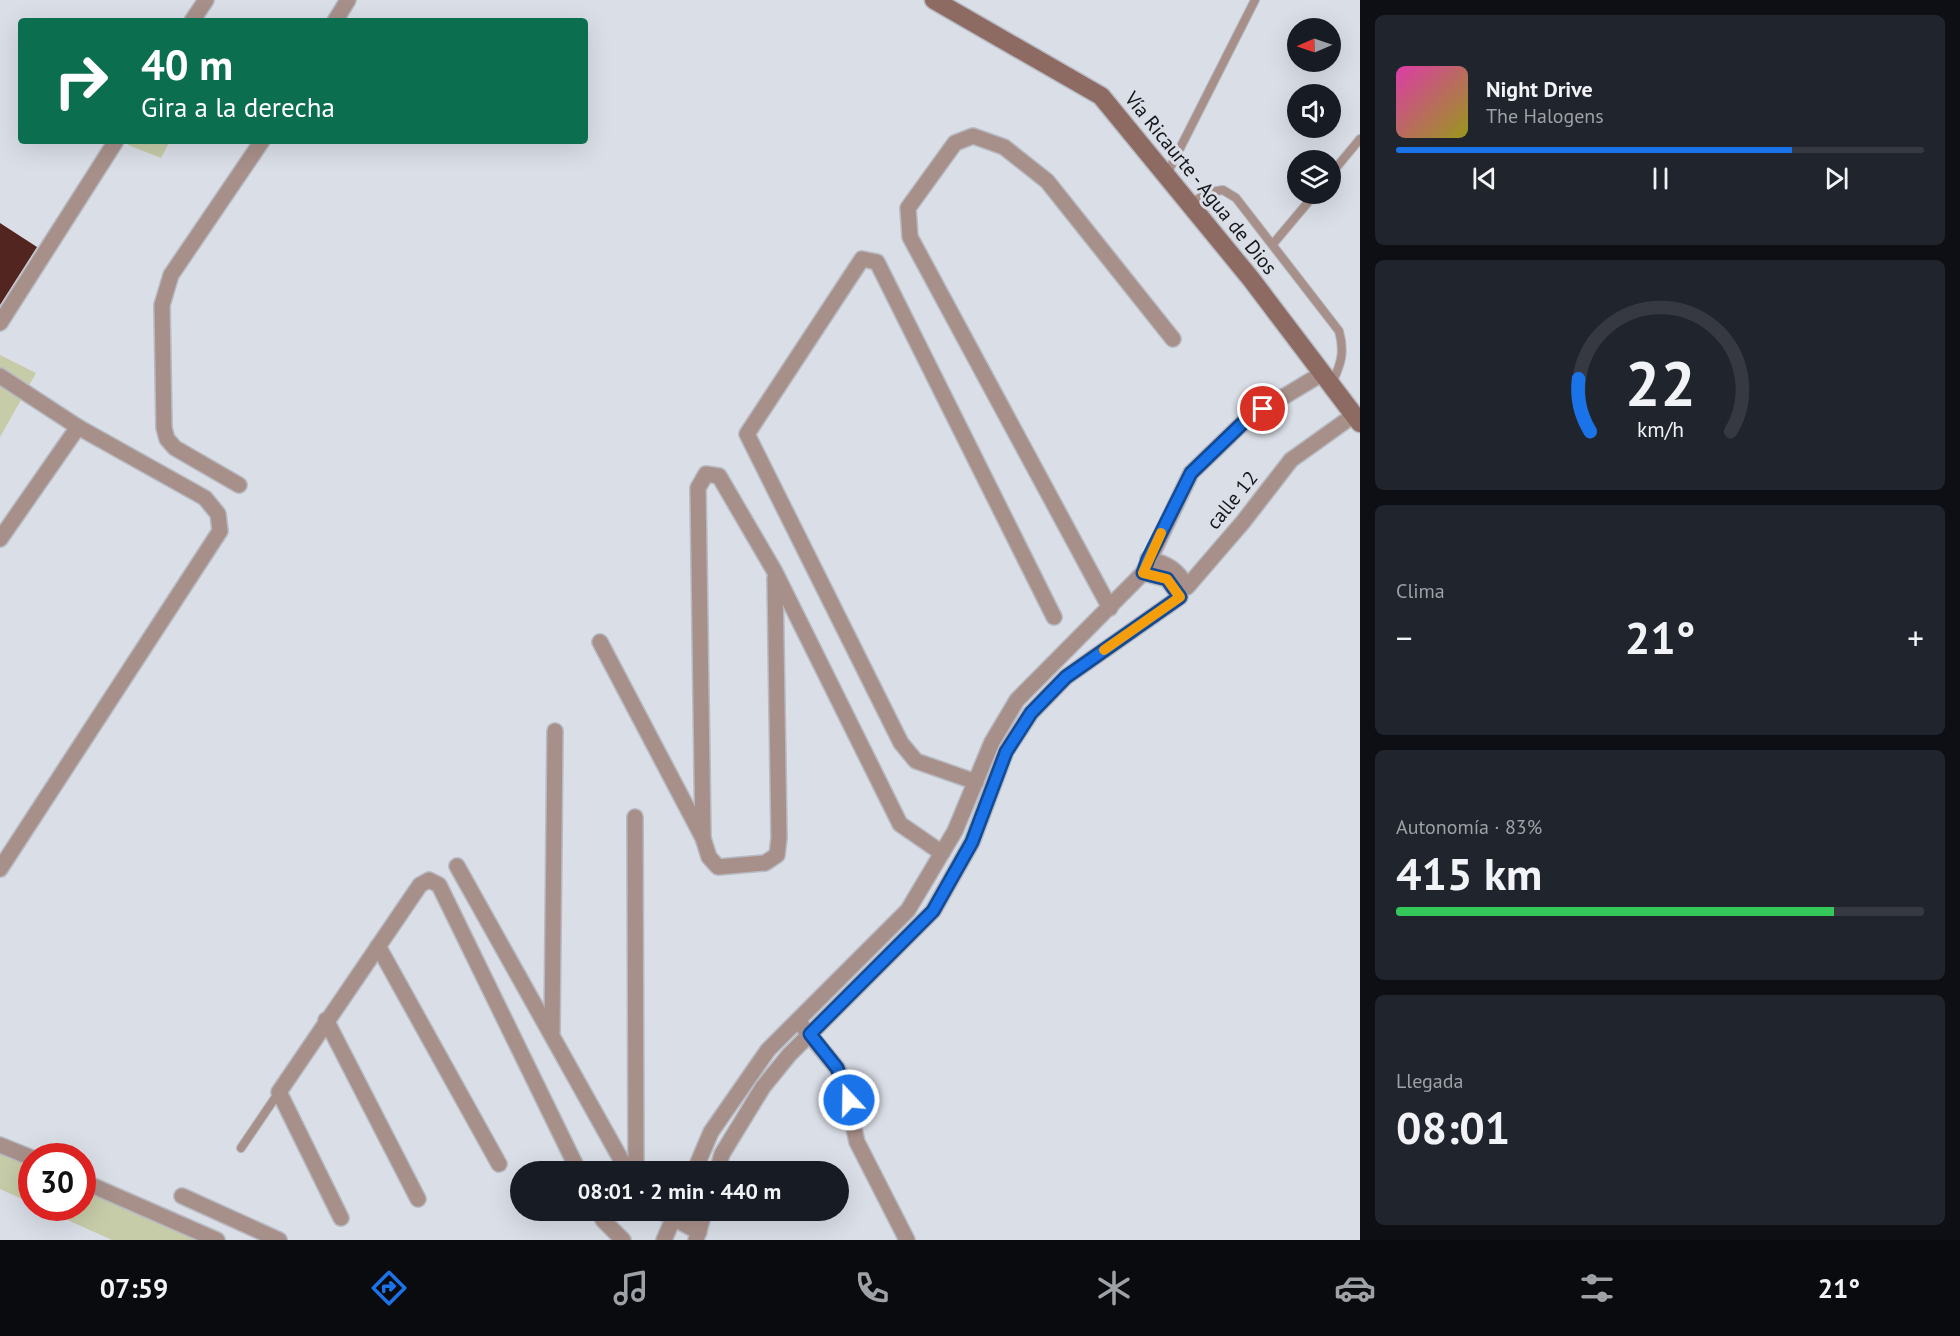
<!DOCTYPE html>
<html lang="es">
<head>
<meta charset="utf-8">
<style>
  :root { --surface:#171b24; --page:#20242c; --text:#f1f3f6; --muted:#9ea1a6; --line:#363941; --accent:#1a73e8 }
  body { margin:0; font-family:"PT Sans",sans-serif; background:var(--page); color:var(--text); height:100vh; display:flex; flex-direction:column; font-size:22px; white-space:nowrap }
  * { box-sizing:border-box; margin:0 }
  p { font-size:20px; color:var(--muted) }
  .icon { flex:none; width:33px; height:33px; fill:none; stroke:currentColor; stroke-width:2; stroke-linecap:round; stroke-linejoin:round }
  .map { position:relative; flex:1; overflow:hidden }
  .panel { display:flex; flex-direction:column; gap:15px; padding:15px; background:#0d0f14; width:600px }
  .panel>* { flex:none }
  .guide { position:absolute; left:18px; top:18px; width:570px; height:126px; border-radius:6px; box-shadow:0 6px 24px #0002; background:#0b6e4f; color:#fff; overflow:hidden }
  .needle { width:39px; rotate:268deg }
  .controls { position:absolute; left:1287px; top:18px; display:grid; gap:12px }
  .controls a { display:grid; place-items:center; width:54px; height:54px; border-radius:50%; background:var(--surface); box-shadow:0 6px 24px #0002; font-size:30px }
  .speed { position:absolute; left:18px; top:1143px; display:flex; gap:12px; font-size:30px; font-weight:700; text-align:center }
  .speed>* { display:grid; place-content:center; width:78px; height:78px; border-radius:50%; background:var(--surface); box-shadow:0 6px 24px #0002; line-height:1 }
  .speed .limit { border:9px solid #d22; background:#fff; color:#111 }
  .pin { position:absolute; display:grid; place-items:center; width:51px; height:51px; color:#fff; margin:-26px; border:3px solid #fff; border-radius:50%; box-shadow:0 2px 6px #0007 }
  .me { position:absolute; width:66px; margin:-33px; rotate:339deg; stroke-linejoin:round; filter:drop-shadow(0 0 4px #0008) }
  .turn { display:flex; align-items:center; gap:21px; height:126px; padding:0 24px; font-size:27px }
  .turn .icon { width:78px; height:78px; stroke-width:2.5 }
  .turn b { display:block; font-size:42px; line-height:51px }
  .big { font-size:45px; font-weight:700; line-height:1.1 }
  .panel .card { flex:1; display:flex; flex-direction:column; justify-content:center; gap:9px; min-width:0; padding:0 21px; border-radius:9px; background:var(--page) }
  .panel .dial { align-items:center; gap:0 }
  .dial svg { height:156px; overflow:visible; fill:none; stroke:var(--line); stroke-width:7; stroke-linecap:round; text-anchor:middle }
  .dial text { fill:var(--text); stroke:none }
  .song { display:flex; align-items:center; gap:18px }
  .cover { width:72px; height:72px; border-radius:9px; background:linear-gradient(135deg,hsl(320 70% 55%),hsl(60 70% 35%)) }
  .played { height:6px; border-radius:3px; background:linear-gradient(90deg,var(--accent) 75%,var(--line) 75%) }
  .keys { display:flex; justify-content:space-around; direction:ltr }
  .heat { display:flex; justify-content:space-between; align-items:center; font-size:33px; direction:ltr }
  .charge { height:9px; border-radius:4px; background:linear-gradient(90deg,#34c759 83%,var(--line) 0) }
  .trip { position:absolute; left:510px; top:1161px; width:339px; height:60px; border-radius:30px; background:var(--surface); box-shadow:0 6px 24px #0002; font-weight:700; line-height:60px; text-align:center }
  .dock { display:flex; height:96px; justify-content:space-around; align-items:center; background:#090b0e; color:var(--muted) }
  .dock .icon { width:42px; height:42px }
  .dock .active { color:var(--accent) }
  .dock b { font-size:27px; color:var(--text) }
  main { display:flex; flex:1; min-height:0 }
  .map>svg:first-child { display:block }
  .green { fill:#c6cba8 }
  .building { fill:#522521 }
  .lines { fill:none; stroke-linecap:round; stroke-linejoin:round }
  .lane-casing { stroke:#b7bac2; stroke-width:10 }
  .street-casing { stroke:#b7bac2; stroke-width:18 }
  .secondary-casing { stroke:#b7bac2; stroke-width:21 }
  .lane { stroke:#a8908a; stroke-width:8 }
  .street { stroke:#a8908a; stroke-width:15 }
  .secondary { stroke:#8d6a62; stroke-width:18 }
  .route-casing { stroke:#114b97; stroke-width:15 }
  .route { stroke:#1a73e8; stroke-width:10 }
  .slow { stroke:#f59e0b; stroke-width:10 }
  .labels { text-anchor:middle; stroke-width:6; stroke-linejoin:round; paint-order:stroke }
  .street-label { font-size:20px; fill:#151619; stroke:#dadee7 }
</style>
</head>
<body>
<main>
<div class="map">
<svg width="1360" height="1240" viewBox="0 0 1360 1240">
  <rect width="100%" height="100%" fill="#dadee7"/>
  <g class="green">
    <path d="M130 141H170L161 158 128 145Z"/>
    <path d="M0 355 36 373 0 437Z"/>
    <path d="M0 1146 31 1161V1203L0 1189Z"/>
    <path d="M83 1185 202 1240H112L41 1208H82Z"/>
  </g>
  <path class="building" d="M0 223 37 247 0 305Z"/>
  <g class="lines">
    <g class="lane-casing">
      <g id="lane">
        <path d="M1167 174 1255 0"/>
        <path d="M1330 175 1360 139"/>
        <path d="M1189 204 1210 192 1223 190 1236 198 1339 331C1345 352 1341 364 1332 383"/>
        <path d="M1273 244 1315 194"/>
        <path d="M241 1148 279 1092"/>
      </g>
    </g>
    <g class="street-casing">
      <g id="street">
        <path d="M192 21 206 0"/>
        <path d="M335 21 348 0"/>
        <path d="M0 323 116 141"/>
        <path d="M0 376 78 427 205 498 218 514 220 531 0 869"/>
        <path d="M239 485 175 448 167 439 164 428 162 305 171 275 262 141"/>
        <path d="M0 539 78 427"/>
        <path d="M1148 559C1167 563 1178 570 1187 587L1243 522 1291 460 1354 415"/>
        <path d="M1110 608 910 237 908 208 955 143 973 136 1004 147 1047 181 1173 339"/>
        <path d="M600 642 703 838 709 857 718 867 765 863 777 855 779 838 775 578"/>
        <path d="M976 782 916 761 901 743 747 434 862 259 877 262 1054 617"/>
        <path d="M635 817 636 1172"/>
        <path d="M703 838 698 488 706 474 719 476 775 572 900 824 942 853"/>
        <path d="M457 866 628 1172"/>
        <path d="M378 946 499 1164"/>
        <path d="M326 1020 418 1199"/>
        <path d="M804 1028 837 1068 843 1080 857 1142 907 1240"/>
        <path d="M552 1032 555 731"/>
        <path d="M0 1145 32 1158"/>
        <path d="M694 1172 711 1132 768 1050 908 910 955 831 992 742 1017 700 1143 573 1191 473 1247 419 1323 373"/>
        <path d="M717 1172 722 1154 763 1087 789 1055 933 911 972 842 1006 751 1031 713 1066 677 1180 597 1167 579 1143 573"/>
        <path d="M82 1181 217 1240"/>
        <path d="M182 1196 279 1240"/>
        <path d="M599 1210 603 1220 623 1240"/>
        <path d="M658 1210 699 1232"/>
        <path d="M341 1218 279 1092 420 885 429 880 439 885 579 1172"/>
        <path d="M664 1240 677 1210"/>
        <path d="M696 1240 705 1210"/>
      </g>
    </g>
    <g class="secondary-casing">
      <path id="secondary" d="M934 0 1101 96 1251 279 1360 423"/>
    </g>
    <use href="#lane" class="lane"/>
    <use href="#street" class="street"/>
    <use href="#secondary" class="secondary"/>
  </g>
  <g class="lines">
    <g class="route-casing">
      <path id="route" d="M849 1100 837 1068 810 1034 933 911 972 842 1006 752 1031 713 1066 677 1180 597 1167 579 1143 573 1148 559 1191 473 1247 419 1263 409"/>
    </g>
    <use href="#route" class="route"/>
    <path class="slow" d="M1104 650 1180 597 1167 579 1143 573 1161 533"/>
  </g>
  <g class="labels">
    <g class="street-label">
      <text transform="translate(1201 183) rotate(51)" y="7">Vía Ricaurte - Agua de Dios</text>
      <text transform="translate(1232 500) rotate(-51)" y="7">calle 12</text>
    </g>
  </g>
</svg>
<div class="controls">
<a><svg class="needle" viewBox="-14 -14 28 28"><path d="M0-13l5 13h-10z" fill="#e53935"/><path d="M0 13l5-13h-10z" fill="#9ea1a6"/></svg></a>
<a><svg class="icon" aria-label="sound" viewBox="0 0 24 24"><path d="M4 9h4l5-4v14l-5-4H4zM17 9q2 3 0 6"/></svg></a>
<a><svg class="icon" aria-label="layers" viewBox="0 0 24 24"><path d="M12 4l9 5-9 5-9-5zM3 14l9 5 9-5"/></svg></a>
</div>
<div class="speed"><div class="limit">30</div></div>
<div class="pin" style="left:1263px;top:409px;background:#d93025"><svg class="icon" aria-label="arrive" viewBox="0 0 24 24"><path d="M6 21V4h12l-3 4 3 4H6"/></svg></div>
<svg class="me" style="left:849px;top:1100px" viewBox="-20 -20 40 40"><circle r="17" fill="#1a73e8" stroke="#fff" stroke-width="3"/><path d="M0-11L8 9 0 5-8 9z" fill="#fff"/></svg>
<div class="trip">08:01 · 2 min · 440 m</div>
<div class="guide">
<div class="turn"><svg class="icon" aria-label="right" viewBox="0 0 24 24"><path d="M7 20v-9h11M14 6l5 5-5 5"/></svg><div><b>40 m</b>Gira a la derecha</div></div>
</div>
</div>
<section class="panel">
<div class="card">
<div class="song"><i class="cover"></i><div><b>Night Drive</b><p>The Halogens</p></div></div>
<div class="played"></div>
<div class="keys"><svg class="icon" aria-label="previous" viewBox="0 0 24 24"><path d="M18 5L8 12l10 7zM5 5v14"/></svg><svg class="icon" aria-label="pause" viewBox="0 0 24 24"><path d="M8 5v14M16 5v14"/></svg><svg class="icon" aria-label="next" viewBox="0 0 24 24"><path d="M6 5l10 7-10 7zM19 5v14"/></svg></div>
</div>
<div class="card dial"><svg viewBox="0 0 100 80">
<path d="M14 69A42 42 0 1 1 86 69"/>
<path d="M14 69A42 42 0 0 1 8 42" stroke="#1a73e8"/>
<text x="50" y="56" font-size="32" font-weight="700">22</text>
<text x="50" y="72" font-size="11">km/h</text>
</svg></div>
<div class="card"><p>Clima</p>
<div class="heat"><a>−</a><b class="big">21°</b><a>+</a></div>
</div>
<div class="card"><p>Autonomía · 83%</p><b class="big">415 km</b><div class="charge"></div></div>
<div class="card"><p>Llegada</p><b class="big">08:01</b></div>
</section>
</main>
<nav class="dock">
<b>07:59</b>
<svg class="icon active" aria-label="directions" viewBox="0 0 24 24"><path d="M12 3l9 9-9 9-9-9zM9 14v-3h6M13 9l2 2-2 2"/></svg>
<svg class="icon" aria-label="music" viewBox="0 0 24 24"><path d="M9 18V5l10-2v13"/><circle cx="6" cy="18" r="3"/><circle cx="16" cy="16" r="3"/></svg>
<svg class="icon" aria-label="phone" viewBox="0 0 24 24"><path d="M5 4h4l2 5-3 2q2 4 5 5l2-3 5 2v4C11 20 4 13 5 4z"/></svg>
<svg class="icon" aria-label="climate" viewBox="0 0 24 24"><path d="M12 3v18M4 7l16 10M4 17L20 7"/></svg>
<svg class="icon" aria-label="car" viewBox="0 0 24 24"><path d="M5 17H2v-5l4-1 3-4h7l3 4 3 1v5h-3M9 17h6M6 11h13"/><circle cx="7" cy="17" r="2"/><circle cx="17" cy="17" r="2"/></svg>
<svg class="icon" aria-label="filters" viewBox="0 0 24 24"><path d="M4 7h16M4 17h16"/><circle cx="9" cy="7" r="2"/><circle cx="15" cy="17" r="2"/></svg>
<b>21°</b>
</nav>
</body>
</html>
